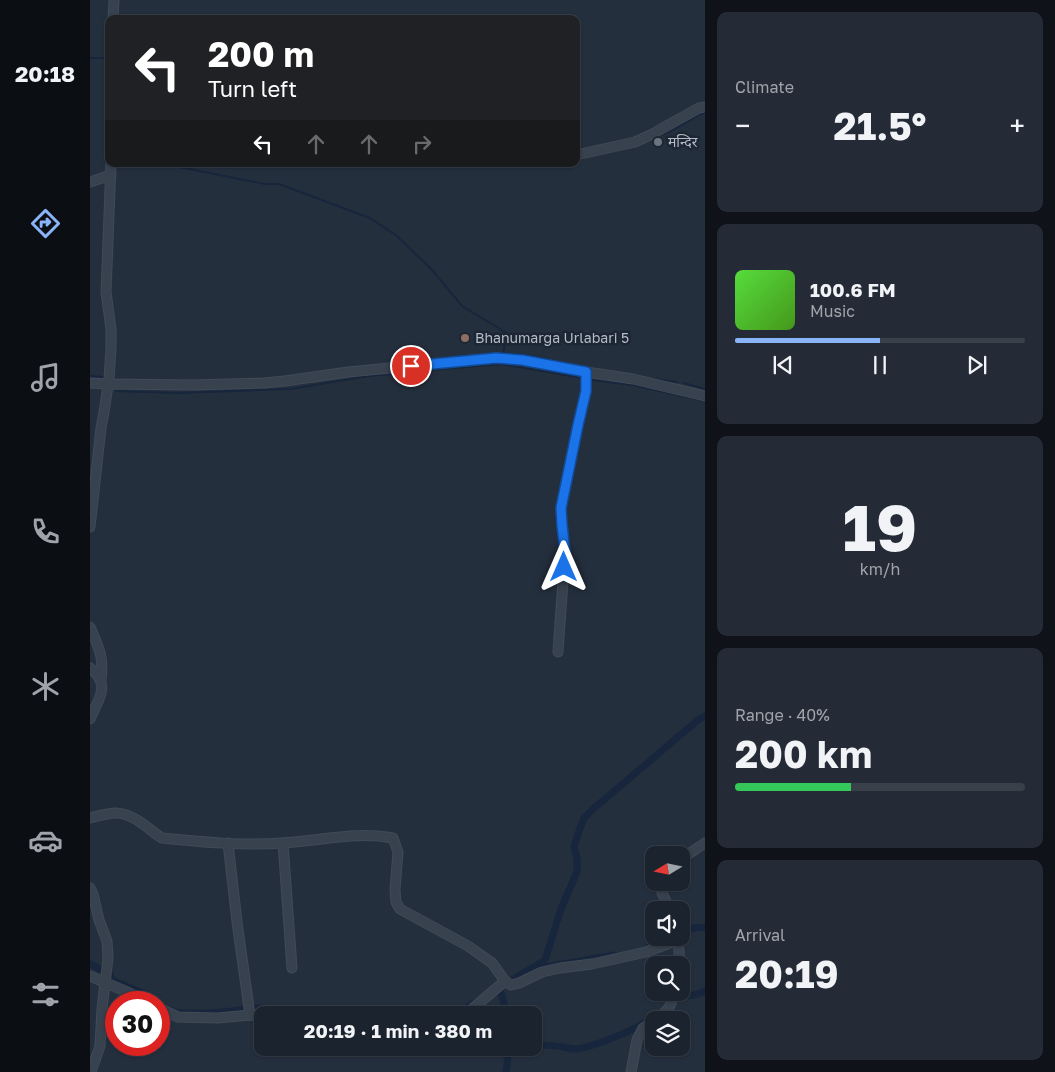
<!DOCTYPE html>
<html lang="en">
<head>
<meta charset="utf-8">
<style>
  :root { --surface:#1b232e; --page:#242b36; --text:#f1f3f6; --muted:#a0a4aa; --line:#39404a; --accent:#8ab4f8 }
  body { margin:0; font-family:"Golos Text","Noto Sans Devanagari",sans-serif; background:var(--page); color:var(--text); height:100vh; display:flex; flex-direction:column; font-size:19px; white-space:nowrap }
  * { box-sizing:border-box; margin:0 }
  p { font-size:16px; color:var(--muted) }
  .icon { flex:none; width:28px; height:28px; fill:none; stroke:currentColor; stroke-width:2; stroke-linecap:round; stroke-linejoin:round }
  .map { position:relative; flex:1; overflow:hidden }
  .sheet { display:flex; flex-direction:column; gap:12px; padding:12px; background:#0f1319; width:350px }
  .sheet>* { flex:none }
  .top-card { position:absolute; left:15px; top:15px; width:475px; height:152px; border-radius:10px; box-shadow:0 1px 4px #0004,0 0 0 1px var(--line); background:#202124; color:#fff; overflow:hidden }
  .needle { width:32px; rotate:260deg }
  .buttons { position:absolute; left:555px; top:846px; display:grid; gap:10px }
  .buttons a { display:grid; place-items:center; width:45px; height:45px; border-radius:10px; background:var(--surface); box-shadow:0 1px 4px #0004,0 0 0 1px var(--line); font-size:25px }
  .speed { position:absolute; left:15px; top:991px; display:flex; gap:10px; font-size:25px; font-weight:700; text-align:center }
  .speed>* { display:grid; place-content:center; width:65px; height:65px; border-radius:50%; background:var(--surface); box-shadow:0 1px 4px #0004,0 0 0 1px var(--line); line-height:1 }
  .speed .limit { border:8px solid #d22; background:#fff; color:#111 }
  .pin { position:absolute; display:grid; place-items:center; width:42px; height:42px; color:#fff; margin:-21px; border:2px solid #fff; border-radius:50%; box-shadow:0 1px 5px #0007 }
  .me { position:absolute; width:55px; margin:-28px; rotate:0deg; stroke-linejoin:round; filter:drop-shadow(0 0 4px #0008) }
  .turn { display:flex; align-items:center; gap:18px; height:105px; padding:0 20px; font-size:22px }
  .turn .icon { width:65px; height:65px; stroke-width:2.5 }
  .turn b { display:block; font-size:35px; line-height:42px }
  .lanes { display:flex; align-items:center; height:48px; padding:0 20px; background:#0003; justify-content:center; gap:25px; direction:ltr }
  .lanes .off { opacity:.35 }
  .big { font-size:38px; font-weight:700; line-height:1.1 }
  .sheet .widget { flex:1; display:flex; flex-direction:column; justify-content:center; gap:8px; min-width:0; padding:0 18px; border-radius:10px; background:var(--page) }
  .sheet .dial { align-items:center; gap:0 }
  .dial b { font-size:65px; line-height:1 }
  .song { display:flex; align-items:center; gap:15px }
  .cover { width:60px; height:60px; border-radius:8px; background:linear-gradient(135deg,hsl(110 70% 55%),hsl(100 70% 35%)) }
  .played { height:5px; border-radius:2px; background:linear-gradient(90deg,var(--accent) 50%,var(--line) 50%) }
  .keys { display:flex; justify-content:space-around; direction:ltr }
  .heat { display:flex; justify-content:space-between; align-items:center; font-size:28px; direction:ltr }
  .charge { height:8px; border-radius:4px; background:linear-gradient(90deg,#34c759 40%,var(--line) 0) }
  .trip { position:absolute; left:164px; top:1006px; width:288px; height:50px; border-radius:10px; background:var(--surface); box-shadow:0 1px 4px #0004,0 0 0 1px var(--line); font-weight:700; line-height:50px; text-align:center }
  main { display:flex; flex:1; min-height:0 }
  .dock { display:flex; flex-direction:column; width:90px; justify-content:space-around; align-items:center; background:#0b0e12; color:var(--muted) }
  .dock .icon { width:35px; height:35px }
  .dock .current { color:var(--accent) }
  .dock b { font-size:22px; color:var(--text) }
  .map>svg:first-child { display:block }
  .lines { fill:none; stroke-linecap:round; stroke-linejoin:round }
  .stream { stroke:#17263c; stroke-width:2 }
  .canal { stroke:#17263c; stroke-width:7 }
  .minor-casing { stroke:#414a57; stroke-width:11 }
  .minor { stroke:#38414e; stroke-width:9 }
  .route-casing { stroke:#114b97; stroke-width:12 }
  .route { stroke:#1a73e8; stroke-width:9 }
  .worship-dot { fill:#6b7280; stroke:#1d2633; stroke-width:2 }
  .education-dot { fill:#8d6e63; stroke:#1d2633; stroke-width:2 }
  .labels { text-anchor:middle; stroke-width:5; stroke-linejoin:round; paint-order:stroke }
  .poi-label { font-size:14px; fill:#b4bcc9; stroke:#1d2633; text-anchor:start }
</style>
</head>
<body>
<main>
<nav class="dock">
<b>20:18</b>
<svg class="icon current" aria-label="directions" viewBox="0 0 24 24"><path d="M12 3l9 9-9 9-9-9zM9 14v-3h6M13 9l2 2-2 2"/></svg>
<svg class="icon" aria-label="music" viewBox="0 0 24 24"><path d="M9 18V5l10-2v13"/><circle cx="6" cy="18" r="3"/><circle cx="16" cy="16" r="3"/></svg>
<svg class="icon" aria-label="phone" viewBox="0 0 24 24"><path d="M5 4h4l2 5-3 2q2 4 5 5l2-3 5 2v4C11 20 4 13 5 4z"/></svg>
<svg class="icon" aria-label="climate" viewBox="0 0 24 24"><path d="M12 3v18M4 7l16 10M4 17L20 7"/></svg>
<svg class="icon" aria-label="car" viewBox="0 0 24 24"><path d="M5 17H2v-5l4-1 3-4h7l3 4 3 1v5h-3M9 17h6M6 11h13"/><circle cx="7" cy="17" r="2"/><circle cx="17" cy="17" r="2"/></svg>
<svg class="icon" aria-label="filters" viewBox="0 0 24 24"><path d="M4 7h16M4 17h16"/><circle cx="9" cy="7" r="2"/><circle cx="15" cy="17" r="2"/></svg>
</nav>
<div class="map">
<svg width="615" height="1072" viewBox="0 0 615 1072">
  <rect width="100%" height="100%" fill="#242f3e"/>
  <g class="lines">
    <g class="stream">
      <path d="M0 58H19"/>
      <path d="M547 136 571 124"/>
      <path d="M563 138 581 131 611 114 615 113"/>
      <path d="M74 164 175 184H189L280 218 307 236 342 270 372 306 415 332 417 333 413 353"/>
      <path d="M405 354C433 351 469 362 497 368"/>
      <path d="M0 376 15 377"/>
      <path d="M556 378 587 382"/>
      <path d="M503 380 542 385 615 401"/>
      <path d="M594 383 615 389"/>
      <path d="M26 391 87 393 201 389 279 376 364 368 411 364 493 378"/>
    </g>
    <g class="canal">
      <path d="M591 933 604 928 615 927"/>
      <path d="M559 947 579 938"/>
      <path d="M0 964 10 969"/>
      <path d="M446 969C472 963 498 960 524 955"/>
      <path d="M19 972 22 980 52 993 65 1002"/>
      <path d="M422 980 455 960 471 909 487 872V858L484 847 488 834 494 818 504 808 515 799 608 720 615 716"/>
      <path d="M410 990 416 1010V1015"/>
      <path d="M581 996V994C594 997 603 997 615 991"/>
      <path d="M164 1008 191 1009 206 1015"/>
      <path d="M80 1010 83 1012C107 1015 130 1013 155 1009"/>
      <path d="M365 1015 384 1003"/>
      <path d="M442 1045C450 1045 458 1045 466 1046 472 1046 479 1049 485 1049 501 1048 545 1030 557 1021"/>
      <path d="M416 1072 417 1065 418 1048"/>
    </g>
    <g class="minor-casing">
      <g id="minor">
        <path d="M23 19 24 0"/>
        <path d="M486 155 545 142 562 134 609 108 615 107"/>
        <path d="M0 182 21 175"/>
        <path d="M0 383 18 384 104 385 174 383 195 381 258 372 406 358 432 360 496 372 543 379 615 396"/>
        <path d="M0 527 11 428 14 412 19 379 21 348V329L16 292 21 164"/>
        <path d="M0 627C9 648 14 657 11 680"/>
        <path d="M468 652 475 552 472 525 471 508 488 425 496 391V372"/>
        <path d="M0 668C22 685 8 700 0 719"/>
        <path d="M0 818C22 812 33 809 53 824 60 829 65 834 72 838 112 842 152 846 192 843 229 841 266 831 303 838L308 852 305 890 306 902 310 909 378 946 402 963 415 981 421 985 429 983 452 972 470 968 502 964 556 952 582 942 587 938"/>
        <path d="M138 843 147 922 160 1015"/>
        <path d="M193 843 202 968"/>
        <path d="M591 859 615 843"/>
        <path d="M572 882V893L580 910"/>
        <path d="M0 888 3 894 9 920 17 941 18 958 12 1009 10 1046 1 1072"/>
        <path d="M588 938 590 965"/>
        <path d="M0 976 35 991 58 1002"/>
        <path d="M69 1008 88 1017 128 1018 160 1015 172 1016"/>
        <path d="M375 1015 415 981"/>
        <path d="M541 1072 547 1040 553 1028 570 1017 579 1008 585 992"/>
      </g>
    </g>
    <use href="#minor" class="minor"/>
  </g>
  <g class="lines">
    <g class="route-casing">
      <path id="route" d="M321 366 406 358 432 360 496 372V391L488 425 471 508 472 525 475 552 474 567"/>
    </g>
    <use href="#route" class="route"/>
  </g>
  <circle class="worship-dot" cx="568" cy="142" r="5"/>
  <circle class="education-dot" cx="375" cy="338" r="5"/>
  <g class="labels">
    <g class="poi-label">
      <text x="578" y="147">मन्दिर</text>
      <text x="385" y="343">Bhanumarga Urlabari 5</text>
    </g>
  </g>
</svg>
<div class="buttons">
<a><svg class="needle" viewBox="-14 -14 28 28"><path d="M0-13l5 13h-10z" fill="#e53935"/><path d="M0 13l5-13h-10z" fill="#a0a4aa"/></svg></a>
<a><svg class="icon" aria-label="sound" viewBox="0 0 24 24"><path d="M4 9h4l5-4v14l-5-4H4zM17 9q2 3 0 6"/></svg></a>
<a><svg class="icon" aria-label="search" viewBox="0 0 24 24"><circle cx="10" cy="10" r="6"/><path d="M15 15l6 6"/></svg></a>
<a><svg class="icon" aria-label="layers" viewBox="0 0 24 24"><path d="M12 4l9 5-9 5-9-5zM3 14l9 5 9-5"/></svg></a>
</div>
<div class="speed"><div class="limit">30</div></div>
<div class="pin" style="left:321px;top:366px;background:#d93025"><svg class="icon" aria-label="arrive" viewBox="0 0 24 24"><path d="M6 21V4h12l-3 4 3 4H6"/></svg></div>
<svg class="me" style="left:474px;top:567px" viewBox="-20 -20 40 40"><path d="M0-17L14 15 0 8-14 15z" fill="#1a73e8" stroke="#fff" stroke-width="4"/></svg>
<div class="trip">20:19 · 1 min · 380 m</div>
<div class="top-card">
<div class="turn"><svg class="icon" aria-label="left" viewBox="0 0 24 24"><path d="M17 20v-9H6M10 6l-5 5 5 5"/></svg><div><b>200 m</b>Turn left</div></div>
<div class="lanes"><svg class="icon" aria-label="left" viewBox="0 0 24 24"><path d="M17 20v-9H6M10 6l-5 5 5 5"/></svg><svg class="icon off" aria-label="ahead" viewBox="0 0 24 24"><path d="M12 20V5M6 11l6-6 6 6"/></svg><svg class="icon off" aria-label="ahead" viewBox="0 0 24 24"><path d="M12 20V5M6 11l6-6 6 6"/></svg><svg class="icon off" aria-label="right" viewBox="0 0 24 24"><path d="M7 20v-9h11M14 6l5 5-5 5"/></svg></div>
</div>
</div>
<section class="sheet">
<div class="widget"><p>Climate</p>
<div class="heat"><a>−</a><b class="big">21.5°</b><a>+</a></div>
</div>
<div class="widget">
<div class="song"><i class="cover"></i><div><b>100.6 FM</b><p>Music</p></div></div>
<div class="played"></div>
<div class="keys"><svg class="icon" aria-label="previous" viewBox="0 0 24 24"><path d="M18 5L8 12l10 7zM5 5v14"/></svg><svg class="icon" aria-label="pause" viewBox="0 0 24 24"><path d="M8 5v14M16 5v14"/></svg><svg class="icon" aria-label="next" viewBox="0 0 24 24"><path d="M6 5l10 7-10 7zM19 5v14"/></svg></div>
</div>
<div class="widget dial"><b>19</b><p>km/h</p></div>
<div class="widget"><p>Range · 40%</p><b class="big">200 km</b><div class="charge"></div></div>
<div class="widget"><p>Arrival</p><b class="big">20:19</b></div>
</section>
</main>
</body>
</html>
